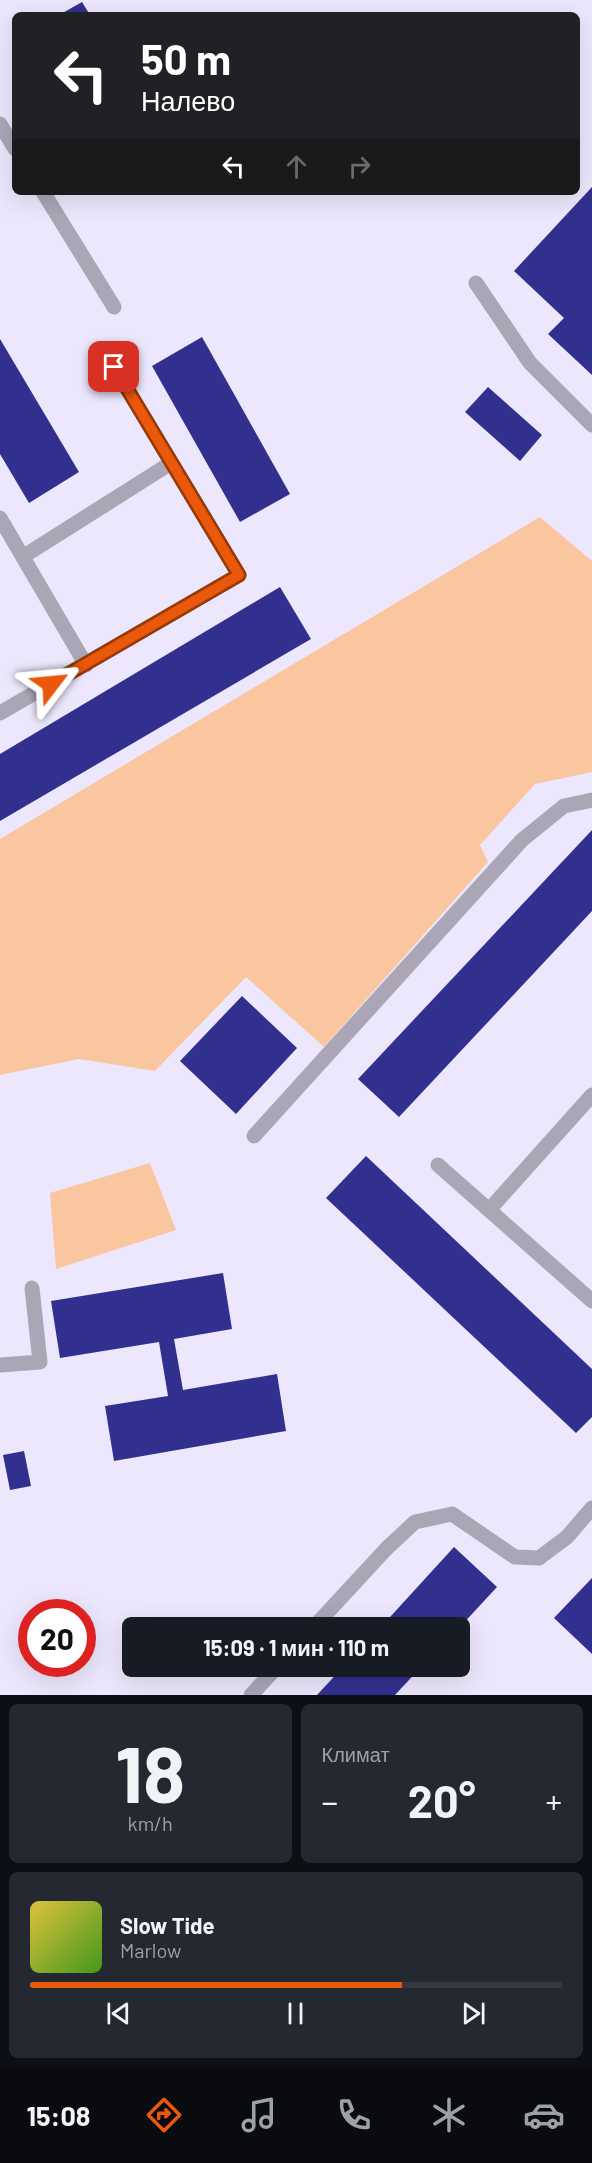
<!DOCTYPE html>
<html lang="ru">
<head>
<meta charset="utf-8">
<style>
  :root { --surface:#171b24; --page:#242831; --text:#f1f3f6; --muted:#9ea1a6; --line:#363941; --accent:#ea580c }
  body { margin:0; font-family:Barlow,sans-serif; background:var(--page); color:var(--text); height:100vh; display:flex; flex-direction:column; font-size:22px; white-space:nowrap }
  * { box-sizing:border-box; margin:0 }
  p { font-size:20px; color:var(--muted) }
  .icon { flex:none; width:33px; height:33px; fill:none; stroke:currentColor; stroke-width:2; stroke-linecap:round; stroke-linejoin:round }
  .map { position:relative; height:1695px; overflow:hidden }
  .drawer { display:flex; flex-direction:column; gap:9px; padding:9px; background:#0d0f14; flex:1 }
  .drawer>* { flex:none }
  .top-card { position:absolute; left:12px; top:12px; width:568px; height:183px; border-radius:9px; box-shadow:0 6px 24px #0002; background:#202124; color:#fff; overflow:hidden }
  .speed { position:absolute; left:18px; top:1599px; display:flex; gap:12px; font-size:30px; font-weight:700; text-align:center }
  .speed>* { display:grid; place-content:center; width:78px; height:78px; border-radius:50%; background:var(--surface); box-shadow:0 6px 24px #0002; line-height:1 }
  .speed .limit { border:9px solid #d22; background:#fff; color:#111 }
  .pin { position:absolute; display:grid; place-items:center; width:51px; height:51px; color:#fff; margin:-26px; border-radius:12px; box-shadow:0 3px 9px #0006 }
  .me { position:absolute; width:66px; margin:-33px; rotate:61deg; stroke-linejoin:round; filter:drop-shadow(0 0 4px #0008) }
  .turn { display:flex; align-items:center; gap:21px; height:126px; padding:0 30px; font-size:27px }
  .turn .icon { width:78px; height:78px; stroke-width:2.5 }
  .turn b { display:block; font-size:42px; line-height:51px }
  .lanes { display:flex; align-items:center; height:57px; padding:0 30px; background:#0003; justify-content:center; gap:30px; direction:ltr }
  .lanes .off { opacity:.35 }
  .big { font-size:45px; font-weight:700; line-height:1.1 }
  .drawer .card { flex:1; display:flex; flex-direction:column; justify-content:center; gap:9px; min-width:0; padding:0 21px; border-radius:9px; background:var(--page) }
  .drawer .dial { align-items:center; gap:0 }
  .dial b { font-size:78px; line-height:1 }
  .song { display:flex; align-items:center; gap:18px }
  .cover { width:72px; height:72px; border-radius:9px; background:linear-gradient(135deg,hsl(50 70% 55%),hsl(100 70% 35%)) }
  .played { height:6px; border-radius:3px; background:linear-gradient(90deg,var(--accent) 70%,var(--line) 70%) }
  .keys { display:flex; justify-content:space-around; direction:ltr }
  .heat { display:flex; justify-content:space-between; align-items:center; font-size:33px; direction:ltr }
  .drawer .tiles { flex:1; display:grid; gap:9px; grid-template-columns:1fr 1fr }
  .card:last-child { grid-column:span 2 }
  .trip { position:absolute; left:122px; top:1617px; width:348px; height:60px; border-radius:9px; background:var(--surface); box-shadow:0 6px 24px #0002; font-weight:700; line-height:60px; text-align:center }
  .dock { display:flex; height:96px; justify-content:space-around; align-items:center; background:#090b0e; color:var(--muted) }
  .dock .icon { width:42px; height:42px }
  .dock .active { color:var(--accent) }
  .dock b { font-size:27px; color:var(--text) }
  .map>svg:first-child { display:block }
  .green { fill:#fac6a0 }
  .building { fill:#32308e }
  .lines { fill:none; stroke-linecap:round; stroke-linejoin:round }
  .service { stroke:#aaa6b6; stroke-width:15 }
  .route-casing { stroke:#983908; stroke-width:15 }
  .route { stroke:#ea580c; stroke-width:10 }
</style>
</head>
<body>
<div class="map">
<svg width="592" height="1695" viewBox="0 0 592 1695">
  <rect width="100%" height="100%" fill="#ede7fd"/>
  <g class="green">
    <path d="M540 517 592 561V772L535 784 480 845 488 862 324 1047 246 977 155 1071 79 1059 0 1075V839Z"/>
    <path d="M150 1163 176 1230 56 1269 50 1193Z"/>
  </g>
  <g class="building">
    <path d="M82 2 90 15H59Z"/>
    <path d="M592 187V375L548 334 564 318 514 271Z"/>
    <path d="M202 337 290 494 240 522 152 366Z"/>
    <path d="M0 339 79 472 29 503 0 454Z"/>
    <path d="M488 387 542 435 520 461 465 412Z"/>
    <path d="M280 587 311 639 0 821V754Z"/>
    <path d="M592 830V911L399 1117 358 1079Z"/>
    <path d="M242 996 297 1048 236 1114 180 1061Z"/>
    <path d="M366 1156 592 1369V1417L576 1433 326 1198Z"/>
    <path d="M223 1273 232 1329 174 1339 183 1390 277 1374 286 1431 114 1461 105 1406 168 1396 159 1342 60 1358 51 1301Z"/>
    <path d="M24 1451 31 1486 10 1490 3 1455Z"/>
    <path d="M454 1547 497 1587 459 1628H380Z"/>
    <path d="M592 1578V1654L554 1618Z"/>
    <path d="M344 1666H422L395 1695H317Z"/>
  </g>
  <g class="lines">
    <g class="service">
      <path d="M0 124 15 149"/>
      <path d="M43 192 114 307"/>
      <path d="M476 283 530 363 592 425"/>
      <path d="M0 518 86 665"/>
      <path d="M24 556 171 463"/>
      <path d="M0 713 239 575 114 367"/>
      <path d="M254 1136 522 840 564 806 592 800"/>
      <path d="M438 1165 592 1301"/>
      <path d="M489 1210 592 1095"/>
      <path d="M0 1365 40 1362 32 1288"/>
      <path d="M313 1628 387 1548 415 1522 452 1514 515 1557 539 1558 567 1537 592 1508"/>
      <path d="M251 1695 278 1666"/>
    </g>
  </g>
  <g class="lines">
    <g class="route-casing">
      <path id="route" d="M51 684 239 575 114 367"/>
    </g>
    <use href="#route" class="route"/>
  </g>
</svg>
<div class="speed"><div class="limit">20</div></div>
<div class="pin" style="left:114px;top:367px;background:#d93025"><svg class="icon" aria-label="arrive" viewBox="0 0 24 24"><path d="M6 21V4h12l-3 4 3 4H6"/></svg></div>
<svg class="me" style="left:51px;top:684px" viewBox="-20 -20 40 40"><path d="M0-17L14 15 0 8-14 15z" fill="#ea580c" stroke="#fff" stroke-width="4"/></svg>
<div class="trip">15:09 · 1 мин · 110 m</div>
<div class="top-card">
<div class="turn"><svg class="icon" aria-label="left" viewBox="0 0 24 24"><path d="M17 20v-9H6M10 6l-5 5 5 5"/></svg><div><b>50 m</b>Налево</div></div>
<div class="lanes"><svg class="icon" aria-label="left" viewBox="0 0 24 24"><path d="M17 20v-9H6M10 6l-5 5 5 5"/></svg><svg class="icon off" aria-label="ahead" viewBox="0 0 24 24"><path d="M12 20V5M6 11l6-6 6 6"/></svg><svg class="icon off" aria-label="right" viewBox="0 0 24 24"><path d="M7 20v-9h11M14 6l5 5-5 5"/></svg></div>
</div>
</div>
<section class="drawer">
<div class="tiles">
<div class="card dial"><b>18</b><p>km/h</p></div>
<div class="card"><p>Климат</p>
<div class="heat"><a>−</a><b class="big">20°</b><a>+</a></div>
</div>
<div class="card">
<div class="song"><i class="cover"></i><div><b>Slow Tide</b><p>Marlow</p></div></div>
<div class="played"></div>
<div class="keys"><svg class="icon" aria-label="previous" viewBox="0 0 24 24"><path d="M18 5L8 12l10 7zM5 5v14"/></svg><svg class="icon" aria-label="pause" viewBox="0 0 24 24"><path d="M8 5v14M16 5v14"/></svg><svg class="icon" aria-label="next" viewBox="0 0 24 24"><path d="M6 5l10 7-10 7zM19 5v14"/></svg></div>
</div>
</div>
</section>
<nav class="dock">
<b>15:08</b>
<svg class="icon active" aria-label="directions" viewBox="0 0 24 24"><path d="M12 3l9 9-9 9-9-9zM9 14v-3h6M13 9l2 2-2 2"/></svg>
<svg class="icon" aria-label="music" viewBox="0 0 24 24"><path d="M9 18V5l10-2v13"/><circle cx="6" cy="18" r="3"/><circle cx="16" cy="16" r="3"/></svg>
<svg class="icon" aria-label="phone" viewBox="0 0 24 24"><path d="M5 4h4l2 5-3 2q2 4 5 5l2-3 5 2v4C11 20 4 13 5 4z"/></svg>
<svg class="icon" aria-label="climate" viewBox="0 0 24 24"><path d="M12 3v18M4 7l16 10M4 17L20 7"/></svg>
<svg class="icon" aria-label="car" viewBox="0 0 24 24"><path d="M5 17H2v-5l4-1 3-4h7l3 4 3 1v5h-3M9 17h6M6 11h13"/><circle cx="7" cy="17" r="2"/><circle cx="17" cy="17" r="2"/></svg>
</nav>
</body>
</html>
